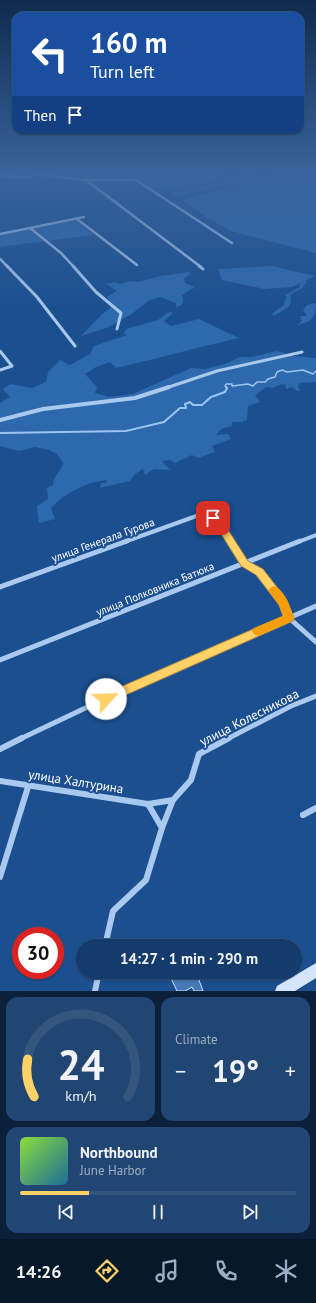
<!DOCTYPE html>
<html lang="en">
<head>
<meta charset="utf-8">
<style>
  :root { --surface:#143b6b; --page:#214673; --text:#f1f3f6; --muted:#9dadc1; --line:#33557e; --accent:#ffd166 }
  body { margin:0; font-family:"PT Sans",sans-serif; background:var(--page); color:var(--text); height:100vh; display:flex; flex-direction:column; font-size:15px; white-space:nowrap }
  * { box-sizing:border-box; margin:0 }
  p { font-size:13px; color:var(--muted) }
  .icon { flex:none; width:22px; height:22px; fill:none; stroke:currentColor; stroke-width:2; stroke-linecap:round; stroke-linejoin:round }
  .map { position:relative; height:991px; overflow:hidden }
  .drawer { display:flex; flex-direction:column; gap:6px; padding:6px; background:#0b203b; flex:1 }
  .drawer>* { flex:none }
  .guide { position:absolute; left:12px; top:12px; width:292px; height:122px; border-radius:12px; box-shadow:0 1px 3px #0004,0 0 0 1px var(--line); background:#1a4fa0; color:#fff; overflow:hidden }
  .speed { position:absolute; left:12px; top:927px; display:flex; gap:8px; font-size:20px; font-weight:700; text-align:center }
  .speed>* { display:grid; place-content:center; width:52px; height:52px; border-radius:50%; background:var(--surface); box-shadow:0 1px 3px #0004,0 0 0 1px var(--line); line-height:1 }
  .speed .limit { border:6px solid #d22; background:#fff; color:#111 }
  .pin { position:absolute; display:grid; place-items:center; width:34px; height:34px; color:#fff; margin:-17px; border-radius:8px; box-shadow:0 2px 6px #0006 }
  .me { position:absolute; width:44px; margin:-22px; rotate:65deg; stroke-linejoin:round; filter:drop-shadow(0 0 3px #0008) }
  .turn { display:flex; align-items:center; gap:14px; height:84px; padding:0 12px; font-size:18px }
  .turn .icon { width:52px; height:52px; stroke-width:2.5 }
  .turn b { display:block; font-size:28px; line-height:34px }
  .then { display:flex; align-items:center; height:38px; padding:0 12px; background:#0003; gap:8px; font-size:15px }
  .big { font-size:30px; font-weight:600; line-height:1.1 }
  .drawer .widget { flex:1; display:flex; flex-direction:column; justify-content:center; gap:6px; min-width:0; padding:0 14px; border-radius:12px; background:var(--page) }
  .drawer .dial { align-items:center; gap:0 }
  .dial svg { height:104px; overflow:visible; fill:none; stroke:var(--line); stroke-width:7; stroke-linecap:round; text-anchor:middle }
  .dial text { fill:var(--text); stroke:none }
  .song { display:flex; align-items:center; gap:12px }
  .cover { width:48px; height:48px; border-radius:6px; background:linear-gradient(135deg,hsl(90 70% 55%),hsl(200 70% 35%)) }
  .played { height:4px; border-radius:2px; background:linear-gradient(90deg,var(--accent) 25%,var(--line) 25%) }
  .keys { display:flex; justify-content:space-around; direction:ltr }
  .heat { display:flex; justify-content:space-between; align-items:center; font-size:22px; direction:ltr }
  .drawer .tiles { flex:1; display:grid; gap:6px; grid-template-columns:1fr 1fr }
  .widget:last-child { grid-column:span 2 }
  .trip { position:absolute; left:76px; top:939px; width:226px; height:40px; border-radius:20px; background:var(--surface); box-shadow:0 1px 3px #0004,0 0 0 1px var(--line); font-weight:600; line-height:40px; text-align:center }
  .tab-bar { display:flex; height:64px; justify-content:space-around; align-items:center; background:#08182b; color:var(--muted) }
  .tab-bar .icon { width:28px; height:28px }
  .tab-bar .selected { color:var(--accent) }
  .tab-bar b { font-size:18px; color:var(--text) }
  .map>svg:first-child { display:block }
  .green { fill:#2e69ad }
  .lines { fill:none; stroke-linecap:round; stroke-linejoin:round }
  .stream-far1 { stroke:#9cc4f0; stroke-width:1.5 }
  .stream { stroke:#9cc4f0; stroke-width:2 }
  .building { fill:#4478b7; stroke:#cfe3fa }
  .minor-far4 { stroke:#a9c9ee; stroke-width:2.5 }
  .minor-far3 { stroke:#a9c9ee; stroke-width:3 }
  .minor-far2 { stroke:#a9c9ee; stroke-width:4 }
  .minor-far1 { stroke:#a9c9ee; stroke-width:5 }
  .minor { stroke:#a9c9ee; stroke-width:6 }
  .secondary { fill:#d6e6fa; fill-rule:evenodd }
  .route { fill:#ffd166; stroke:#a68842 }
  .slow { fill:#f59e0b }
  .labels { text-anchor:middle; stroke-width:4; stroke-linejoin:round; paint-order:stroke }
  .street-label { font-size:11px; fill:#fff; stroke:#1b4f8f }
  .near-street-label { font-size:13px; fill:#fff; stroke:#1b4f8f }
</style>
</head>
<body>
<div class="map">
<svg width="316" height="991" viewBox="0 0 316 991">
  <rect width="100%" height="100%" fill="#1b4f8f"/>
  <g class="green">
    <path d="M183 172 126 173V178L108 179 49 176 40 173Z"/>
    <path d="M281 172H316V253L231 231 206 217 182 200Z"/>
    <path d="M185 173C200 176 218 169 232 174L207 184 173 191H166L149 186 145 179 128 180V174Z"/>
    <path d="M244 173 264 174 247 181 174 197 171 193 221 183C227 178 236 178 244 173Z"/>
    <path d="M77 220 94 235 0 247V235Z"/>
    <path d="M272 266 315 276 292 287 264 289 222 280 218 269Z"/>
    <path d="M189 272 191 273 184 279 185 283 195 287 182 295 183 299 182 305 176 307V303L160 297 148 301 133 313 109 327 81 336 101 315 113 306 107 297 117 291 106 284 115 282 120 284 130 281 138 282 161 276Z"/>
    <path d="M305 281H307L302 288 290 295 291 303 287 308 274 316 272 314 284 305 285 300 287 298 285 295 300 287V284Z"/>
    <path d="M316 303C316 318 311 322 297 325L302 321 300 316H307L303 310 307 305Z"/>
    <path d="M169 312 173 313 164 321 171 326 199 319 239 338C198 347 157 359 116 368L110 362 96 367 85 374 97 387 95 393 109 397 133 394 191 368 205 369 225 364 240 357H252L277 351 294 356 316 358V382L299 383 298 388 301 390 297 391 292 387 286 389V385L282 384 272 388 267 387 255 395 260 402 248 406 247 420 242 422H232V426L221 429 216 435 228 434 231 439 212 446 215 452 198 458 192 455 175 463 170 460 162 461 170 470 154 469 145 475 143 469 135 474 130 481 100 488 101 483H106L107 480C86 482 65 493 51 508L55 519 39 523 37 506 48 499 47 488 53 485C53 476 61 472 63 463L57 454 49 450 35 447 19 451 0 446V403L10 397 3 389 10 384 32 388 46 382 48 372 60 360 70 365 90 354 94 346 127 335 124 334 126 329 158 320Z"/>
  </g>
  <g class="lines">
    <path class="stream-far1" d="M227 388 225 386 226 384H232V386L248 384 253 386 257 382H265L268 379 275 377 277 372 282 370 287 372 303 370 313 374 316 371"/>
    <path class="stream" d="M0 433 126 431 164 422 180 408H186L185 404 190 402 193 405H202L211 397 225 392 227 388 226 387"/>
  </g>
  <path class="building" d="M168 972H196L203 991H194L192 987 185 991H177Z"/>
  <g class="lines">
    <g class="minor-far4">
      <path d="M36 174 84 180H136L232 243"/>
      <path d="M0 176 30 177 38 172"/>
      <path d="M86 180 201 267"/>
      <path d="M77 219 137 265"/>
      <path d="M30 228 61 253 74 267"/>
      <path d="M0 234 84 217"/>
      <path d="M0 259 8 267"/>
    </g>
    <g class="minor-far3">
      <path d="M7 266 37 297 75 346"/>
      <path d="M73 266 96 292 121 313 117 329"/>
      <path d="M199 266 203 269"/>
      <path d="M0 351 12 366 0 370"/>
      <path d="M166 388 217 371 302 352"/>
    </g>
    <g class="minor-far2">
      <path d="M0 420 43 409 135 398 169 387"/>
      <path d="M124 542 202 514 213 518 231 542"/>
      <path d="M298 542 316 535"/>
    </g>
    <g class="minor-far1">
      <path d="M230 541 244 563 259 572 284 603 289 618 316 642"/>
      <path d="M0 587 127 541"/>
      <path d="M0 660 300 541"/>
      <path d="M20 739 134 685 316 606"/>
      <path d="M227 739 291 706 316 696"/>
    </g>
    <g class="minor">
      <path d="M0 749 22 738"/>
      <path d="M0 781 148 804 173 800 191 780 199 754 229 738"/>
      <path d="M303 815 316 808"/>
      <path d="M162 828 173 800"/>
      <path d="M0 877 28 787"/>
      <path d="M105 946 113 911 146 880 162 828 148 804"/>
      <path d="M95 991 99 972"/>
    </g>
    <path class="secondary" d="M316 963V978L295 991H275L277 986Z"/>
  </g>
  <linearGradient id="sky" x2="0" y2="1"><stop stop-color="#0f2b4f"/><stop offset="0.55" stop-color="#39639b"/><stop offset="1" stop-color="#39639b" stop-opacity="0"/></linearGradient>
  <rect width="316" height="311" fill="url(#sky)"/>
  <path class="route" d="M213 515 216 516 225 525 248 561 263 569 287 600 294 618 293 621 110 702 106 704 102 702 100 699 102 695 283 616 279 605 256 575 241 566 218 529 208 518Z"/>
  <path class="slow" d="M274 586C285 590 290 607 294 618L293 621 262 634 258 636 254 634 252 631 254 628 283 616 279 605 268 590 270 588Z"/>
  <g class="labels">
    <g class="street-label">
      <text transform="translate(103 540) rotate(-20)" y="4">улица Генерала Гурова</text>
      <text transform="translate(155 589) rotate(-22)" y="4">улица Полковника Батюка</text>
    </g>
    <g class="near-street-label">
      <text transform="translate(249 717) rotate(-27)" y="5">улица Колесникова</text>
      <text transform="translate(76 781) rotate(9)" y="5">улица Халтурина</text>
    </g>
  </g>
</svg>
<div class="speed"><div class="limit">30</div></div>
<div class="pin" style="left:213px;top:518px;background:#d93025"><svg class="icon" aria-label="arrive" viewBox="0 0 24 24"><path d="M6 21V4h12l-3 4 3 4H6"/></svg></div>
<svg class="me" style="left:106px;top:699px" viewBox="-20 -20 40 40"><circle r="19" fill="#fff"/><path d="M0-13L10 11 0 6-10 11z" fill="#ffd166"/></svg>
<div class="trip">14:27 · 1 min · 290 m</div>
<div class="guide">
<div class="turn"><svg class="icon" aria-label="left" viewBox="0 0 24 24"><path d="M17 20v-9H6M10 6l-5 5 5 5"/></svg><div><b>160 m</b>Turn left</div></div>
<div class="then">Then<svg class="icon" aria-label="arrive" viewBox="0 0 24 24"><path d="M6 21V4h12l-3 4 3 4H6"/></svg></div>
</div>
</div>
<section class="drawer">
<div class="tiles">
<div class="widget dial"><svg viewBox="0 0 100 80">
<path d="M14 69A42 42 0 1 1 86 69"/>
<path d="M14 69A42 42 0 0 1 9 40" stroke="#ffd166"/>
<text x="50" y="56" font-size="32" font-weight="700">24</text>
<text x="50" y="72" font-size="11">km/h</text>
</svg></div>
<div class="widget"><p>Climate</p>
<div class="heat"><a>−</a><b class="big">19°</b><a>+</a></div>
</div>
<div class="widget">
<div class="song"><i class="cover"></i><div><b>Northbound</b><p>June Harbor</p></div></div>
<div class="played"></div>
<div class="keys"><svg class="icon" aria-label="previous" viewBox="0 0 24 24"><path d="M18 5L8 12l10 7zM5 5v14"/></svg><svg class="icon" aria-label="pause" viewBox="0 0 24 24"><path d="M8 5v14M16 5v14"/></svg><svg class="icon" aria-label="next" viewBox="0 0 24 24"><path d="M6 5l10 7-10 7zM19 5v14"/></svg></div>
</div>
</div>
</section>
<nav class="tab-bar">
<b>14:26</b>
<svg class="icon selected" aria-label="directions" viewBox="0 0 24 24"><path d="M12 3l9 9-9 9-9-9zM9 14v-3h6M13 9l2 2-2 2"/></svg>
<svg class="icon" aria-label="music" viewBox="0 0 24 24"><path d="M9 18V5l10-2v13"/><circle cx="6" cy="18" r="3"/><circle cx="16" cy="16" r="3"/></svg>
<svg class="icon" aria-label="phone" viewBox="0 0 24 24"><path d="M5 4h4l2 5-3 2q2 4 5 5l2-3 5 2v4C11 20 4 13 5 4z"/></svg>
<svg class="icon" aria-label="climate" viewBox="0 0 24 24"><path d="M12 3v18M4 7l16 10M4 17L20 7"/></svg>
</nav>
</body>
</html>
